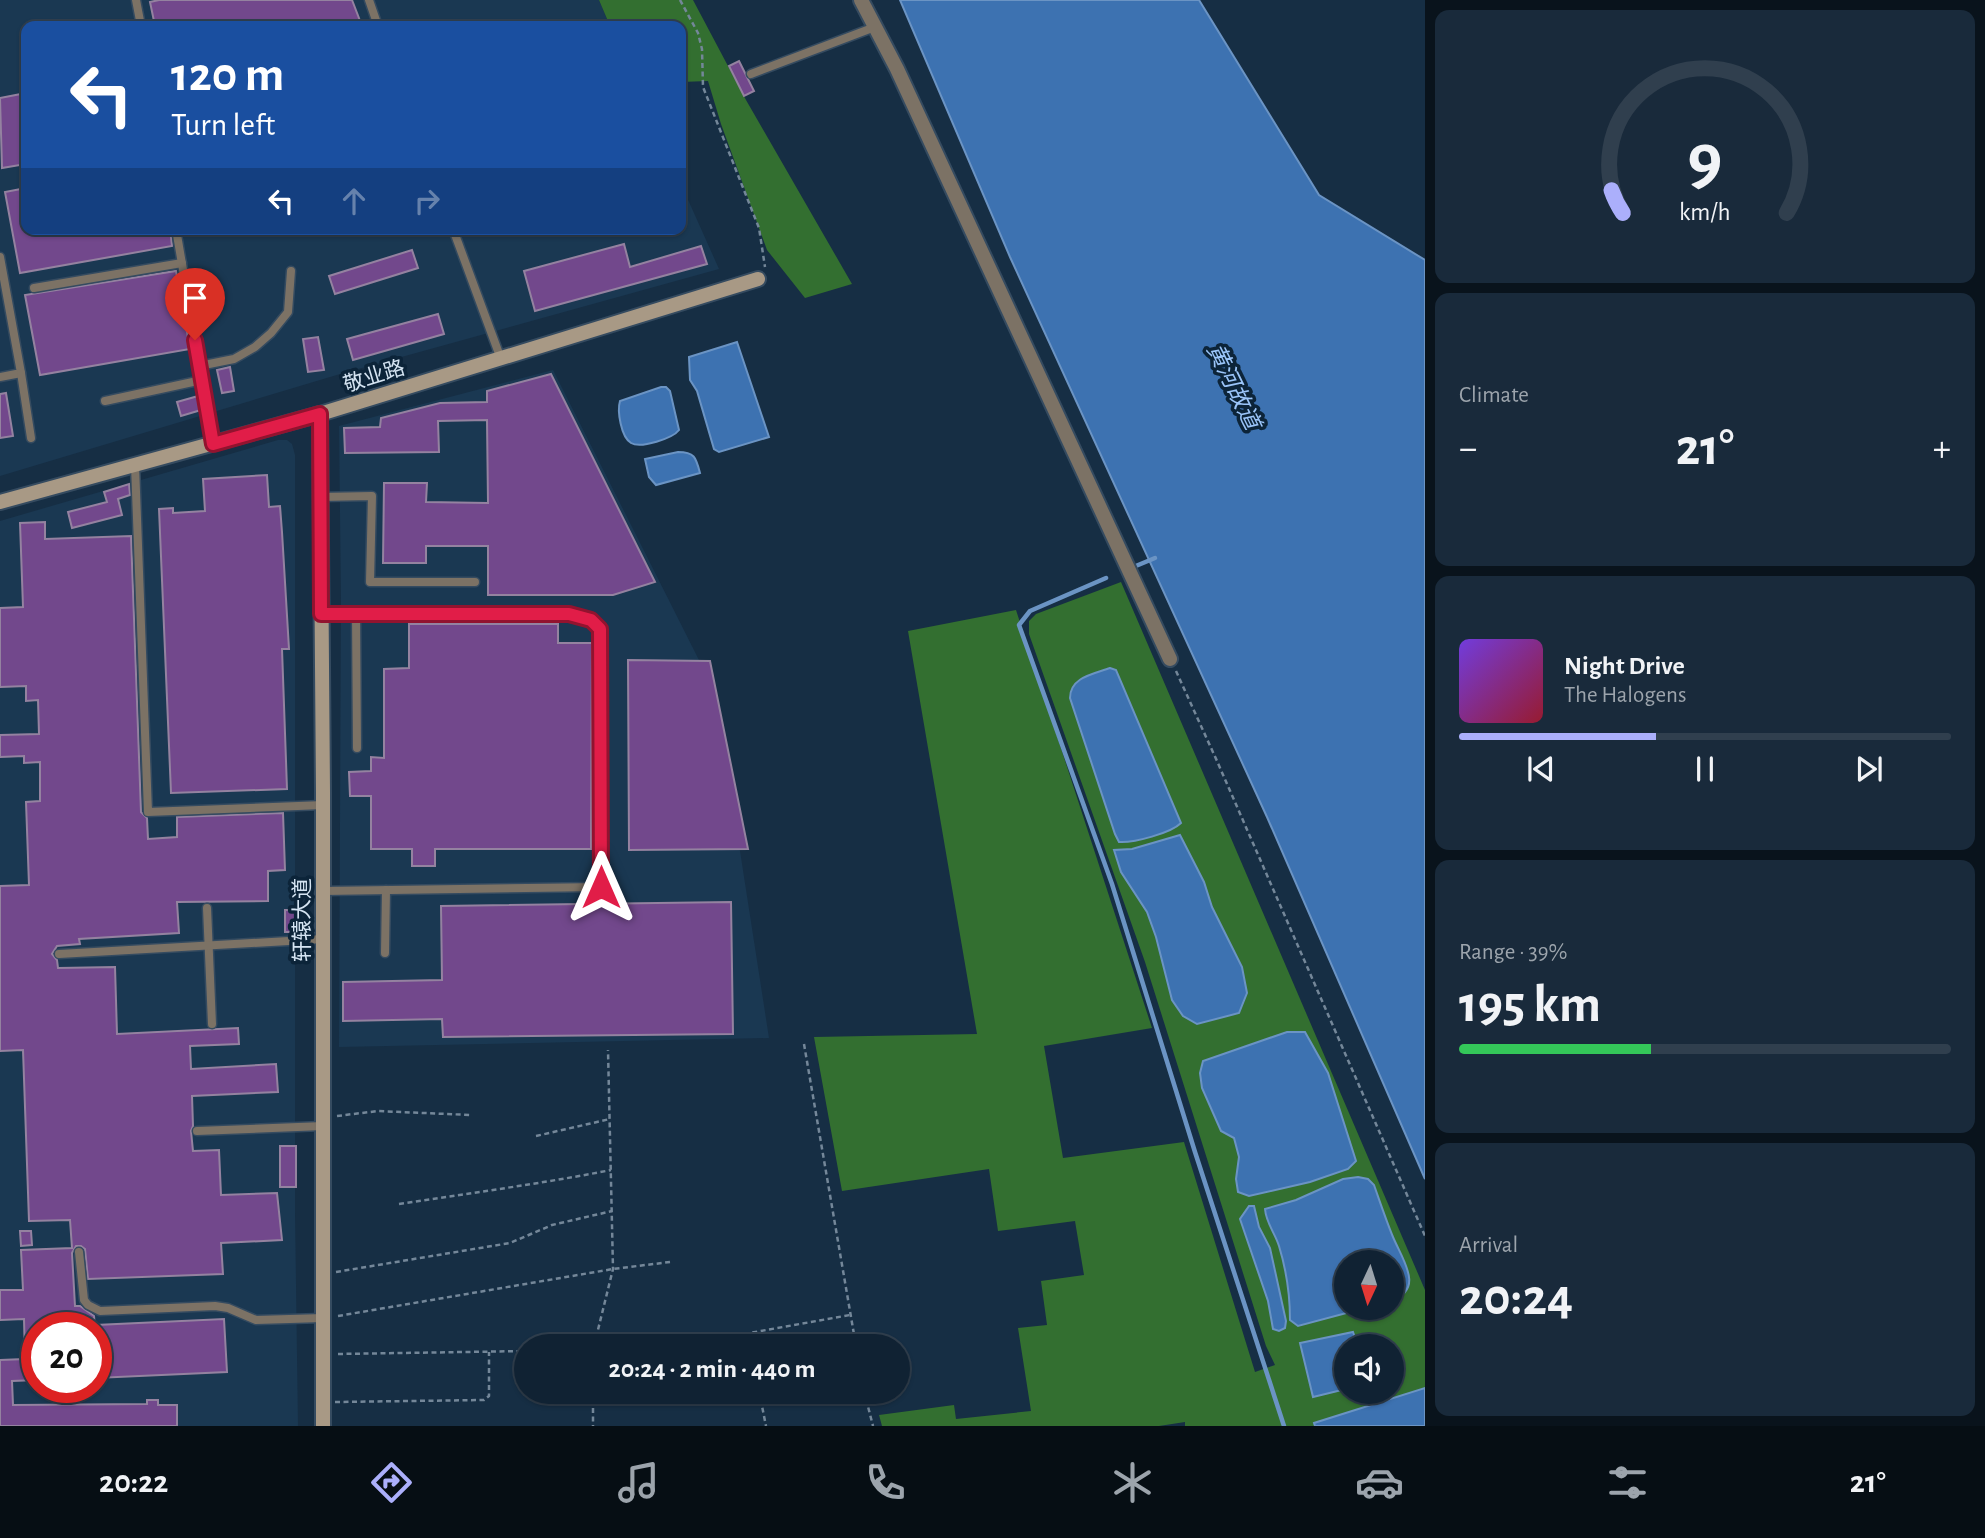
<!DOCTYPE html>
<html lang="en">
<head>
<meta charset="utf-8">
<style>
  :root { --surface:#102233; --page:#192a3b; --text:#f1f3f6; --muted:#9ca4ac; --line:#303f4e; --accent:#abaffb }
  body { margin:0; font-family:"Alegreya Sans","Noto Sans SC",sans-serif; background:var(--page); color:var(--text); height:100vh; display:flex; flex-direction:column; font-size:26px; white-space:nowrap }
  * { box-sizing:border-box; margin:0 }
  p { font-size:23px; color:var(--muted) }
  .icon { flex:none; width:38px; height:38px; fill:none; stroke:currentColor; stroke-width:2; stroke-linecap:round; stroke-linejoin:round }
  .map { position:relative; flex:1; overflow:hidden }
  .sheet { display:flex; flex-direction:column; gap:10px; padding:10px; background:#09131c; width:560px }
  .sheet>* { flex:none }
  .banner { position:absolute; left:21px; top:21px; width:665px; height:214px; border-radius:14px; box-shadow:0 2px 5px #0004,0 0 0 2px var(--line); background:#1a4fa0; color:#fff; overflow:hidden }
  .needle { width:46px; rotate:184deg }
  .fabs { position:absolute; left:1334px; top:1250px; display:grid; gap:14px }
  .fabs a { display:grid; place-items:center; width:70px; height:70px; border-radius:50%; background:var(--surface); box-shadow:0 2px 5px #0004,0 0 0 2px var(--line); font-size:35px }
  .speed { position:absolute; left:21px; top:1312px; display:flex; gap:14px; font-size:35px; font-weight:700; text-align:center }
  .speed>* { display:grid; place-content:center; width:91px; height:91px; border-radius:50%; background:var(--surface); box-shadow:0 2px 5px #0004,0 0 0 2px var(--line); line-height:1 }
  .speed .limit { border:10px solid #d22; background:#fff; color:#111 }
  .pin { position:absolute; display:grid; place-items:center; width:60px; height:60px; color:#fff; margin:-72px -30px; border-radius:50% 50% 50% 0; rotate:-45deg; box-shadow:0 0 7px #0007 }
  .pin .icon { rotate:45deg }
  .me { position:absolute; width:77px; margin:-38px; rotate:0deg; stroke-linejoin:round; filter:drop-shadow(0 0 5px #0008) }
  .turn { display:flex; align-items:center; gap:24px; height:147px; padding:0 35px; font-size:32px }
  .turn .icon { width:91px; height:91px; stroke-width:2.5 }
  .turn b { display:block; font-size:49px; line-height:60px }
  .lanes { display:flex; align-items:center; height:66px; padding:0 35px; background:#0003; justify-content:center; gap:35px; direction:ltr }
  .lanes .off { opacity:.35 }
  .big { font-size:52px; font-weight:600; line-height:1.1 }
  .sheet .tile { flex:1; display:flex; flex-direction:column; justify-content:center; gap:10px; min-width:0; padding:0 24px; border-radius:14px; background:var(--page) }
  .sheet .dial { align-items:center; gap:0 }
  .dial svg { height:182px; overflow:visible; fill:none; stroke:var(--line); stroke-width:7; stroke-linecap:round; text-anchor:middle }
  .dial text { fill:var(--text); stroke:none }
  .song { display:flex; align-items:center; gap:21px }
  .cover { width:84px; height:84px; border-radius:10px; background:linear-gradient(135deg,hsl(260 70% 55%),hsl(350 70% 35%)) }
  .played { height:7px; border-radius:4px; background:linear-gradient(90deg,var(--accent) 40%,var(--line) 40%) }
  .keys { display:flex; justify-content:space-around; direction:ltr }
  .heat { display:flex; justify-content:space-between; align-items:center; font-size:38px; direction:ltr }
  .charge { height:10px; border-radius:5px; background:linear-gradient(90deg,#34c759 39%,var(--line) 0) }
  .trip { position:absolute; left:514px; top:1334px; width:396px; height:70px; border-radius:35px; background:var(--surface); box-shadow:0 2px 5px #0004,0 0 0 2px var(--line); font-weight:600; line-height:70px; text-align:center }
  .tab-bar { display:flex; height:112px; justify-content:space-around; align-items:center; background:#060e14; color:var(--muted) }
  .tab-bar .icon { width:49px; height:49px }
  .tab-bar .selected { color:var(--accent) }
  .tab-bar b { font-size:32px; color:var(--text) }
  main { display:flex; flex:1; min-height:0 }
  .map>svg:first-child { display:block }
  .built { fill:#1a3852; fill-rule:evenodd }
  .forest { fill:#336f30; fill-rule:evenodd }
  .water { fill:#3d72b1; stroke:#6b94c4; stroke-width:2 }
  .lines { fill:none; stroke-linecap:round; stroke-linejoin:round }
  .stream { stroke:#6b94c4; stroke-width:4.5 }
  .building { fill:#72488c; stroke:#9482a0; stroke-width:2 }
  .lane-casing { stroke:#354b60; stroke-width:11 }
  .street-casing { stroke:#354b60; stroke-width:18 }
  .secondary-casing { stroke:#354b60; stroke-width:18 }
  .path { stroke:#748799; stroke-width:2.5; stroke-dasharray:5 3.5; stroke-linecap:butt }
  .lane { stroke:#7c7265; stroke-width:8 }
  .street { stroke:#7c7265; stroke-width:14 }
  .secondary { stroke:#a89985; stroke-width:14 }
  .route-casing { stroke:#92132f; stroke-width:18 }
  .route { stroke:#e11d48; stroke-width:12 }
  .labels { text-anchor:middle; stroke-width:7; stroke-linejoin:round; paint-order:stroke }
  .street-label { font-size:21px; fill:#d5e4f2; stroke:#0c2439 }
  .water-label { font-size:23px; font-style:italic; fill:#9bc5f9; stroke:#0c2439 }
</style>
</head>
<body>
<main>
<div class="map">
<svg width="1425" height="1426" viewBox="0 0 1425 1426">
  <rect width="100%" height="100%" fill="#162e44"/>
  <g class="built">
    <path d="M0 0H599L610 26H26V229H681V184L719 269 340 374 0 476Z"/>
    <path d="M553 370 706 674 740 851 769 1038 339 1047 341 599 339 426Z"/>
    <path d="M278 440H287L292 444 295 455V1213L298 1426H0V521ZM37 1328H96V1388H37Z"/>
  </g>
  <g class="forest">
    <path d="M599 0H693L746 100 852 284 805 298 767 250 721 124 708 81 681 82V26H610Z"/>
    <path d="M1121 582 1425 1290V1426H1185V1422L1159 1426H882L879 1415 954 1405 956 1419 1031 1411 1018 1328 1047 1325 1041 1281 1084 1275 1075 1221 998 1231 989 1169 842 1191 814 1037 977 1034 908 631 1016 610 1152 1028 1044 1046 1063 1158 1184 1142 1255 1372 1275 1365 1266 1346 1145 962 1029 634V621L1036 614ZM1346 1262H1391V1307H1346ZM1346 1346H1391V1391H1346Z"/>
  </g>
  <g class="water">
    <path d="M900 0H1199L1319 195 1425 260V1179L1267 817 1010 257Z"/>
    <path d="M737 342 769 437 719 452 714 449 697 391 690 380 689 357Z"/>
    <path d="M661 387H666L670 391 679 430C673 438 641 449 631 443 621 437 617 411 620 401Z"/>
    <path d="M678 452C695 452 696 458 700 473L656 485 649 477 645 459Z"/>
    <path d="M1110 668 1116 670 1181 823C1171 833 1134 843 1119 842L1115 834 1070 698C1070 677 1094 674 1110 668Z"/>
    <path d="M1180 835 1204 882 1212 907 1242 967 1247 993 1239 1013 1197 1024 1183 1016 1172 1000 1156 937 1147 912 1121 872 1114 850 1132 849Z"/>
    <path d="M1287 1032H1305L1328 1073 1356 1161 1348 1169 1310 1182 1249 1196 1238 1192 1236 1179 1239 1157 1234 1138 1221 1131 1202 1088 1200 1073 1203 1061Z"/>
    <path d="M1358 1177 1368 1179 1374 1185C1380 1202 1386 1220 1393 1237 1403 1261 1425 1289 1391 1301V1262H1346V1307H1369L1298 1326 1290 1320C1290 1296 1286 1269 1279 1246 1275 1233 1266 1223 1265 1209L1296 1200 1343 1179Z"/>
    <path d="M1249 1206H1254L1259 1227 1270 1248 1286 1321 1285 1328 1279 1331 1273 1329 1268 1301 1240 1219Z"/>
    <path d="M1353 1332 1358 1346H1346V1389L1313 1397 1300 1343Z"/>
    <path d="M1425 1388V1426H1315L1314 1423Z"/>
  </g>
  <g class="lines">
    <g class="stream">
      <path d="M1131 568 1155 558"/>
      <path d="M1106 578 1030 611 1019 625 1112 884 1195 1152 1284 1426"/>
    </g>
  </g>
  <g class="building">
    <path d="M159 0H352L362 26H223L222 23 206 26H155L150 2Z"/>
    <path d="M739 61 754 91 744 96 729 66Z"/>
    <path d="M26 93V164L2 168 0 98Z"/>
    <path d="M26 188V229H170L172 246 20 273 5 192Z"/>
    <path d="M624 244 630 267 701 246 707 264 535 311 524 271Z"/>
    <path d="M412 250 418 268 335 294 329 276Z"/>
    <path d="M176 271 190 349 40 375 25 295Z"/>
    <path d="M438 314 444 334 353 360 347 339Z"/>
    <path d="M318 337 324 370 308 372 303 339Z"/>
    <path d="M230 367 234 391 222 393 217 370Z"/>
    <path d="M551 374 655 582 613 595H488V546H426V563H383L384 483H427L426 502 488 503 487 420 438 421 439 452 345 453 344 428 380 427 381 418 440 403 487 402V391Z"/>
    <path d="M6 393 13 436 0 438V394Z"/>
    <path d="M198 396 201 410 181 416 177 402Z"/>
    <path d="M267 475 269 507 280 506 282 532 289 649H282L287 789 171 793 159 509 173 508V513L205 511 203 479Z"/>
    <path d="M129 484 130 495 118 499 122 515 72 528 68 512 107 502 104 492Z"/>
    <path d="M45 522V539L131 536 141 812 147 818 148 839 177 837V817L283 813 285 870 268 871V901L177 902 179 933 79 939 80 944 57 946 52 954 57 960 58 968 115 967 117 1034 238 1028 239 1044 190 1046 191 1069 276 1064 278 1092 192 1096 193 1126 191 1131 193 1151 219 1150 221 1195 277 1193 282 1240 221 1243 223 1274 88 1279 85 1249 81 1246H76L72 1253 75 1306H80L94 1316 95 1328H37V1380L12 1381 13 1405 147 1404V1400H158V1405H177V1426H0V1360L25 1359 24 1319 0 1320V1290H23L21 1250 72 1248 70 1220 29 1221 23 1050 0 1051V886L29 885 26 802 40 801V762L24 763V756L0 757V735L39 734 38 700 26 701V686L0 687V608L23 607 20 523Z"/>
    <path d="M409 624H558V643H592L591 849H435V866H412V849H371V796H350L349 772 371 771V757L384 758V669L409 668Z"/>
    <path d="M628 660 710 661 748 849 629 850Z"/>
    <path d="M731 902 733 1034 443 1037 442 1019 343 1021V982L442 980 441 906Z"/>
    <rect x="285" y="910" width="11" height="22"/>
    <rect x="280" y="1146" width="16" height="41"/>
    <path d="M20 1231H31L32 1245 21 1246Z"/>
    <path d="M224 1319 227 1372 96 1378V1325Z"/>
  </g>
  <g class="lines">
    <g class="lane-casing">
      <g id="lane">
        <path d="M136 0 141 26"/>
        <path d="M369 0 378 26"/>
        <path d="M751 74 875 27"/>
        <path d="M176 229 213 444"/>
        <path d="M453 229 501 359"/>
        <path d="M0 257 21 373 0 377"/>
        <path d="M34 288 182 263"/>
        <path d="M199 366 234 359 255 347 271 333 288 312 291 271"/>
        <path d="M21 373 31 438"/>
        <path d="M105 401 202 380"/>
        <path d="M135 465 148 812 323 805"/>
        <path d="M320 497 372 496 370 582H475"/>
        <path d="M321 614H569L591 620 601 630V887L323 891"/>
        <path d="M356 614 357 748"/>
        <path d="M207 908 212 1024"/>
        <path d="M385 953 386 890"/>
        <path d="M59 954 323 939"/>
        <path d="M197 1131 323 1126"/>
        <path d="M79 1252 84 1300 88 1305 100 1311 215 1306 228 1308 256 1320 323 1318"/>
      </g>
    </g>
    <g class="street-casing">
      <path id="street" d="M861 0 897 69 1170 659"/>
    </g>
    <g class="secondary-casing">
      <g id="secondary">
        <path d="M320 414 323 792V1426"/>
        <path d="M0 502 320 414 758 279"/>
      </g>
    </g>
    <g class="path">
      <path d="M680 0 698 33 702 49 703 87 759 228 765 267"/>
      <path d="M1176 671 1217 761 1425 1236"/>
      <path d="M804 1044 856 1346"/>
      <path d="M337 1116 378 1111 470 1115"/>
      <path d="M536 1136 610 1119"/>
      <path d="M399 1204C470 1193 540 1184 611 1170"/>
      <path d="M336 1272 510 1243 552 1225 612 1211"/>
      <path d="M338 1316 613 1269 670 1262"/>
      <path d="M594 1346 613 1269 608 1050"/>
      <path d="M677 1346 850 1315"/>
      <path d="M338 1354 527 1351"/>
      <path d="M593 1391V1426"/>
      <path d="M759 1391 766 1426"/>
      <path d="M864 1391 873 1426"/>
      <path d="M335 1402 484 1400 489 1396V1352"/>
    </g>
    <use href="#lane" class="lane"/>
    <use href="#street" class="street"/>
    <use href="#secondary" class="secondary"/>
  </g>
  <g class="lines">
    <g class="route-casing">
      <path id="route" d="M195 340 213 444 320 414 321 614H569L591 620 600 629 601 887"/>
    </g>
    <use href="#route" class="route"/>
  </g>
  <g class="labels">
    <g class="street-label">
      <text transform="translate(374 376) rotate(-17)" y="7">敬业路</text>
      <text transform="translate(302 920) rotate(-90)" y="7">轩辕大道</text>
    </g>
    <g class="water-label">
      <text transform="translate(1234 386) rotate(64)" y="8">黄河故道</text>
    </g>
  </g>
</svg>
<div class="fabs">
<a><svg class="needle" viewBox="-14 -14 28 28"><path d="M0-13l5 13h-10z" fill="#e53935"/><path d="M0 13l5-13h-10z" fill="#9ca4ac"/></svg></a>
<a><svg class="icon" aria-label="sound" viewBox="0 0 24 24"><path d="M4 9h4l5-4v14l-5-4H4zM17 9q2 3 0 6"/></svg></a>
</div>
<div class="speed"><div class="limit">20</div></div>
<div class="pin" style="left:195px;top:340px;background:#d93025"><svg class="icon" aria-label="arrive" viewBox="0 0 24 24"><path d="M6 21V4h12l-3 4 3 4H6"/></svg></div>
<svg class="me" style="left:601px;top:887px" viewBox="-20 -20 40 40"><path d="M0-17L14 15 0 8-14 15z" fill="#e11d48" stroke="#fff" stroke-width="4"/></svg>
<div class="trip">20:24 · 2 min · 440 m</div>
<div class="banner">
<div class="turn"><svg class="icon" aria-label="left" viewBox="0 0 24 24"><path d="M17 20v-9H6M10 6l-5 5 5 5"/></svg><div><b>120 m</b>Turn left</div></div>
<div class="lanes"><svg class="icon" aria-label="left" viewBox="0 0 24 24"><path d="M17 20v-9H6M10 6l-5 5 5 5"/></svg><svg class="icon off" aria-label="ahead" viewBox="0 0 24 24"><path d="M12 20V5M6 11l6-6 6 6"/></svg><svg class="icon off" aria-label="right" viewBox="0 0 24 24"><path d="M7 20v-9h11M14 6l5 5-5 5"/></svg></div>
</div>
</div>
<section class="sheet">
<div class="tile dial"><svg viewBox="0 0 100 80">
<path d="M14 69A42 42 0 1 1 86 69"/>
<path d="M14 69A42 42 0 0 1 9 59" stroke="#abaffb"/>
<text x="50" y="56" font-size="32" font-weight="700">9</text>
<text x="50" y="72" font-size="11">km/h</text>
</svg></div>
<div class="tile"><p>Climate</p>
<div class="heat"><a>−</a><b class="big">21°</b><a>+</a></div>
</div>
<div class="tile">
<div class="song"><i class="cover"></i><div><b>Night Drive</b><p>The Halogens</p></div></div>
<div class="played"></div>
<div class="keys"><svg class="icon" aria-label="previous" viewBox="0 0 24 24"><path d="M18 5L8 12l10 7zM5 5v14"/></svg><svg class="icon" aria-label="pause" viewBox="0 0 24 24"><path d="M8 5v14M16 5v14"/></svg><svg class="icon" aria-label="next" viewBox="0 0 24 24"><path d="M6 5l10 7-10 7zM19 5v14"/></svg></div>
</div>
<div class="tile"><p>Range · 39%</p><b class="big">195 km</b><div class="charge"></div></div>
<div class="tile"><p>Arrival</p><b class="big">20:24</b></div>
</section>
</main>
<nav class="tab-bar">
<b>20:22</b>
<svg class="icon selected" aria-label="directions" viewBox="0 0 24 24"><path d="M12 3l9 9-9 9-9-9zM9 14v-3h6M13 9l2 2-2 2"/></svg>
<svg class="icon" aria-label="music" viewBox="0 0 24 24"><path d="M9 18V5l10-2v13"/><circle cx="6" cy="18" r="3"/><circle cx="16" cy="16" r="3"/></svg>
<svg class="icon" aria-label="phone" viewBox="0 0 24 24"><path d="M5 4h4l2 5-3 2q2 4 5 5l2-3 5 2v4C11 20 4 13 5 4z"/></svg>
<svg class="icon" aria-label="climate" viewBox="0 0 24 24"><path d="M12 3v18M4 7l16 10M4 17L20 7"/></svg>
<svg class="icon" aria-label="car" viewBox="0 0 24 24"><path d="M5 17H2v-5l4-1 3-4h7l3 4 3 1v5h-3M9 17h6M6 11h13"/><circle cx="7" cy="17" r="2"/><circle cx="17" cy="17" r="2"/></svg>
<svg class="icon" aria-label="filters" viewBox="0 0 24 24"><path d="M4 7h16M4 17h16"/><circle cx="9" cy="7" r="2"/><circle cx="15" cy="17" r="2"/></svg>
<b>21°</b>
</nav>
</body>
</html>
